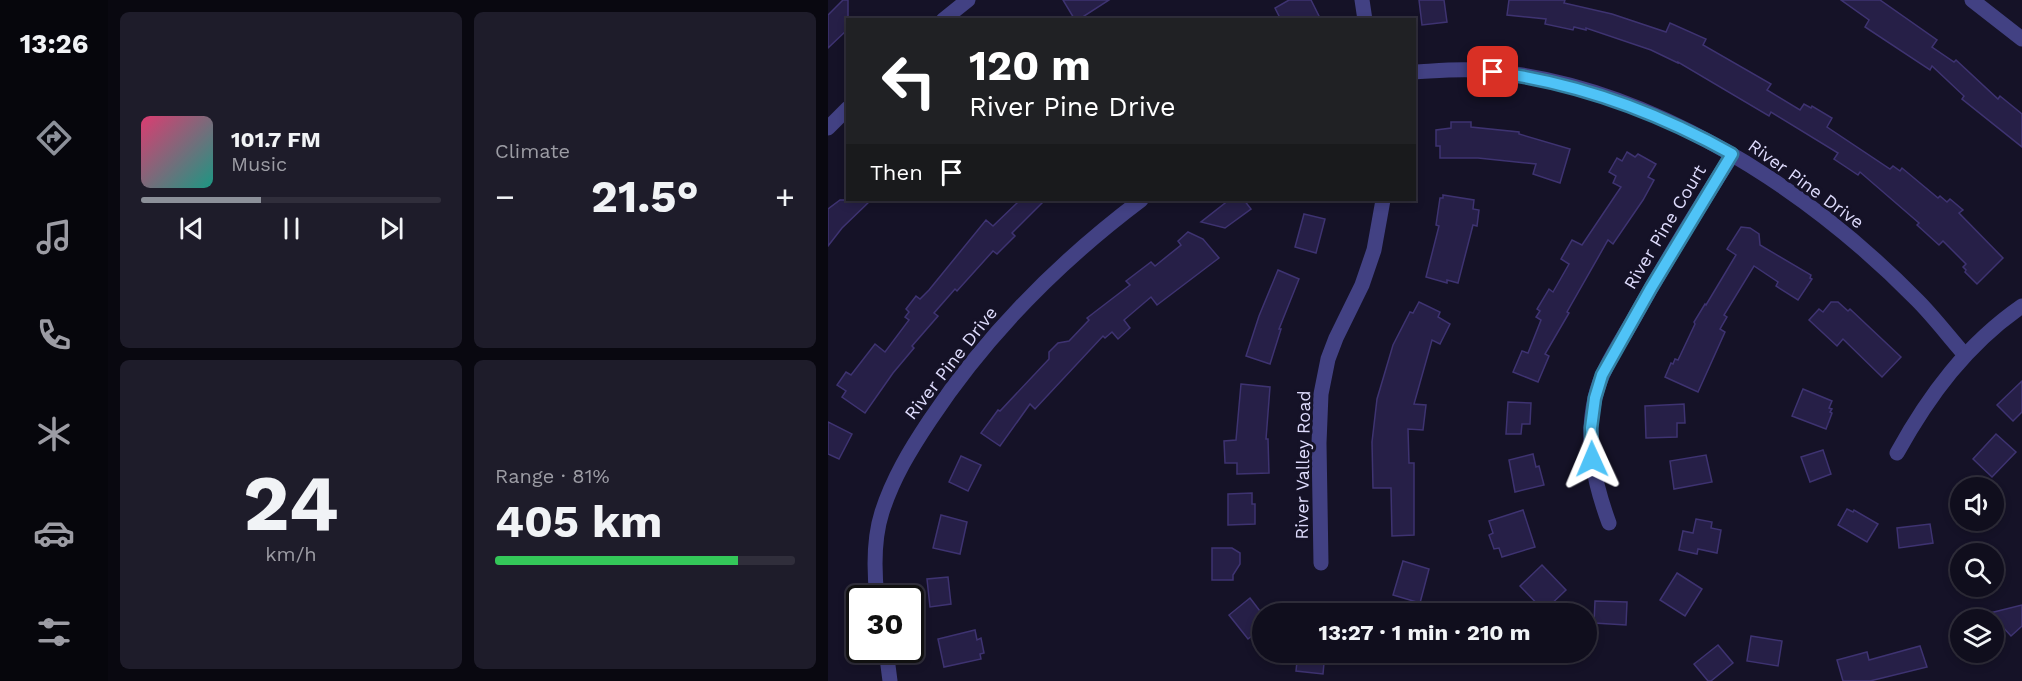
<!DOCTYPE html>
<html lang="en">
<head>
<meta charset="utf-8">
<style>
  :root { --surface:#100e1d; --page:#1e1c2a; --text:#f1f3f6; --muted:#9c9ca4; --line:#302e3b; --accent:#8c9099 }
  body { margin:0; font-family:"Work Sans",sans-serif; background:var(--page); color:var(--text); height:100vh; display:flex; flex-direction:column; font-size:22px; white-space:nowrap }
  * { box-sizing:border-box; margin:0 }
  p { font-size:20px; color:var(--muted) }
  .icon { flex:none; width:33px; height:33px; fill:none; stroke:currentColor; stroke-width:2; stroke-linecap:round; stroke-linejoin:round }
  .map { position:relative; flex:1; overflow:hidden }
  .drawer { display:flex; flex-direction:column; gap:12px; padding:12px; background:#090810; width:720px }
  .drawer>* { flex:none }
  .top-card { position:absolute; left:18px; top:18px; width:570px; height:183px; border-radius:0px; box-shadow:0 3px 9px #0003,0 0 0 2px var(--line); background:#202124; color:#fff; overflow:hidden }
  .tools { position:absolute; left:1122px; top:477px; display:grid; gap:12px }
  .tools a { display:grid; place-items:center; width:54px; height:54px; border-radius:50%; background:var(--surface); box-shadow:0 3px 9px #0003,0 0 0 2px var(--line); font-size:30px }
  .speed { position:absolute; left:18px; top:585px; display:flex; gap:12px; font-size:30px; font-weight:700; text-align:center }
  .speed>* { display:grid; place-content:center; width:78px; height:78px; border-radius:50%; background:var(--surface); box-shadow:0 3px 9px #0003,0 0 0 2px var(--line); line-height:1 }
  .speed .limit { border:3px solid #111; border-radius:9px; background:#fff; color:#111 }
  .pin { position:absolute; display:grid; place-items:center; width:51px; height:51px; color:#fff; margin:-26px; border-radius:12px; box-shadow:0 3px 9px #0006 }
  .me { position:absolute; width:66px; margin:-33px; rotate:359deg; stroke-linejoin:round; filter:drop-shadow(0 0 4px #0008) }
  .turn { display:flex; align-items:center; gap:21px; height:126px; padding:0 24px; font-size:27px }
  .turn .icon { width:78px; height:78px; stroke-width:2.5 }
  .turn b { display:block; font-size:42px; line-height:51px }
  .then { display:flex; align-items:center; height:57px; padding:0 24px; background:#0003; gap:12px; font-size:22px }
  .big { font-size:45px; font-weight:700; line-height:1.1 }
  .drawer .card { flex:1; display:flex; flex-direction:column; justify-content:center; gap:9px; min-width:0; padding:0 21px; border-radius:9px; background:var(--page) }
  .drawer .dial { align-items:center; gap:0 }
  .dial b { font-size:78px; line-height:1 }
  .song { display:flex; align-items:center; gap:18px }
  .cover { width:72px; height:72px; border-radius:9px; background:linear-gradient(135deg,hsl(340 70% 55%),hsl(170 70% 35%)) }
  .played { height:6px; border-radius:3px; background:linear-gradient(90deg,var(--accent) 40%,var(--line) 40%) }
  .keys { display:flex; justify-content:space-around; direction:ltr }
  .heat { display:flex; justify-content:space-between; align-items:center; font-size:33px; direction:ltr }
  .charge { height:9px; border-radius:4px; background:linear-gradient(90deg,#34c759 81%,var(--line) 0) }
  .drawer .tiles { flex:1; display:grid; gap:12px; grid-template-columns:repeat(2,1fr) }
  .trip { position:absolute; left:424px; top:603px; width:345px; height:60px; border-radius:30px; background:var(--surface); box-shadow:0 3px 9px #0003,0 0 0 2px var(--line); font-weight:700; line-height:60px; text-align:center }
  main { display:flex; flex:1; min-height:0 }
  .tab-bar { display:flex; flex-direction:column; width:108px; justify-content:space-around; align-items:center; background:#06060c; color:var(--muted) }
  .tab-bar .icon { width:42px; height:42px }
  .tab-bar .current { color:var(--accent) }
  .tab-bar b { font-size:27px; color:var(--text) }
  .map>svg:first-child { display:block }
  .building { fill:#261f47; stroke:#3e3371; stroke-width:1.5 }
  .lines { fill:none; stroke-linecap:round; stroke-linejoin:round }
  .minor { stroke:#424183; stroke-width:15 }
  .route-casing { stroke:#337fa1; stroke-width:15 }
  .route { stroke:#4fc3f7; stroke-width:10 }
  .labels { text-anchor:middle; stroke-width:6; stroke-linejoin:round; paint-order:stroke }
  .street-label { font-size:18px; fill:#dedbfc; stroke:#151227 }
</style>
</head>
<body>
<main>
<nav class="tab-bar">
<b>13:26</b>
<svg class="icon current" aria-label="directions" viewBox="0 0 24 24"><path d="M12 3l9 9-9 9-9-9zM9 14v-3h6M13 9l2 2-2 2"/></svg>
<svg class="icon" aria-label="music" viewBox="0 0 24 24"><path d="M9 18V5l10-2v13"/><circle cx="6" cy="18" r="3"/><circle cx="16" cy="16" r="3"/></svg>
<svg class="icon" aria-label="phone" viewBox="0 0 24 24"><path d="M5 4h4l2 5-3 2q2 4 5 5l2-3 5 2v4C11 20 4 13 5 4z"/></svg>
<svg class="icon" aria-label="climate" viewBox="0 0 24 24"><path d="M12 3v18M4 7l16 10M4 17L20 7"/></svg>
<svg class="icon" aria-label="car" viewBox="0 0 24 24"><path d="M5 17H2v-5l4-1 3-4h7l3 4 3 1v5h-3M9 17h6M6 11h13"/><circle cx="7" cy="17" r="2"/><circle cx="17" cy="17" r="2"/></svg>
<svg class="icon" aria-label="filters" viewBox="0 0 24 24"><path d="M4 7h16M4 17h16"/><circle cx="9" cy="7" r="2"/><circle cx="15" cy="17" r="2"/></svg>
</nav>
<section class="drawer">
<div class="tiles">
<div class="card">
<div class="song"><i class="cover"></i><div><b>101.7 FM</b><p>Music</p></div></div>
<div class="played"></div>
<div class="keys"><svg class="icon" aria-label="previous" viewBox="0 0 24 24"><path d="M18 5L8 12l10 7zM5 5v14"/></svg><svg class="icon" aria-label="pause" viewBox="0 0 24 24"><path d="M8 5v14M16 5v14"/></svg><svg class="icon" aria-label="next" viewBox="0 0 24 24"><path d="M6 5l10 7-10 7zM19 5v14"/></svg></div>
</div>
<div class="card"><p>Climate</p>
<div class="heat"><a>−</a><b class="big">21.5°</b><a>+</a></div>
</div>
<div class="card dial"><b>24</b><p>km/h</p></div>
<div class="card"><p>Range · 81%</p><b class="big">405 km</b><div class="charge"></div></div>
</div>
</section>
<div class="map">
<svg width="1194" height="681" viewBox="0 0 1194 681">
  <rect width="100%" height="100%" fill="#151227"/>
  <g class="building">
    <path d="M15 0H20V29L0 48V15Z"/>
    <path d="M235 0H281L250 20H247Z"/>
    <path d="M461 0H483L493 20H453L447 8Z"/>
    <path d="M591 0H616L619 22 594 25Z"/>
    <path d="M681 0H737L736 3 784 14 838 32 842 23 878 39 875 45 943 84 939 90 972 110 976 104 983 108 984 106 1004 118 999 127 1062 169 1065 166 1072 171 1074 168 1110 198 1112 196 1119 202 1122 199 1135 210 1131 213 1175 258 1149 284 1137 272 1138 270 1135 267 1138 264 1115 241 1111 245 1089 225 1091 223 1032 172 1030 175 1006 159 1010 153 943 112 941 116 850 62V63L823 50 758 28V30L746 27 745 30 717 24 718 19 679 15Z"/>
    <path d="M1013 0H1052L1109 40 1104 47 1126 62 1128 60 1170 99 1172 96 1194 114V147L1134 99 1136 96 1104 66 1102 70 1037 27 1041 20Z"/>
    <path d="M623 122H643V127L691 132V134L742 149 732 183 705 174 708 164 650 158H612V146H608V130L623 128Z"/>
    <path d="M799 152 807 157 810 154 828 164 820 177 826 180 815 200 785 244 780 240 739 312 741 313 717 354 721 356 710 382 685 372 694 351 700 353 713 320 708 317 712 311 709 309 721 289 725 292 741 264 733 259 744 240 754 245 793 187 785 183 788 176 781 172 789 158 794 161Z"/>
    <path d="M615 195 646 200 645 209 651 210 649 226 645 225 630 283 619 280V283L598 277 611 226 608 225 612 198H615Z"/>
    <path d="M12 200H43L14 228 0 246V209Z"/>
    <path d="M192 200H217L184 233 187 236 169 254 165 251 129 291 127 289 106 313 110 316 84 346 86 348 65 373 37 413 14 397 18 391 9 385 18 372 23 375 47 344 57 352 81 320 77 317 81 312 78 309 88 296 92 299 101 290 158 220 165 226Z"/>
    <path d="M401 200H416L423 209 397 228 373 222Z"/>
    <path d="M476 214 497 219 488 253 467 247Z"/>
    <path d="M913 227 922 228 931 234 932 245 983 275 982 278 984 279 970 300 948 286 950 282 926 266 896 315 899 317 892 329 897 332 870 392 837 377 843 363 845 364 847 359 850 360 867 324 866 322 877 304 878 305 908 255 899 249Z"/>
    <path d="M360 232 375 239 391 258 329 305 323 297 296 320 302 328 290 339 284 332 277 338 275 336 207 409 202 404 172 446 153 433 170 410 172 411 221 359V352L230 343 241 341 261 320 259 318 302 285 298 281 323 262 327 266 353 245 350 241Z"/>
    <path d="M450 270 471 279 451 329H453L442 364 418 356 431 316Z"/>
    <path d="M591 302 612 312 610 317 622 324 612 344 604 340 586 404 598 405 595 430 580 429 581 463H586V535L564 536 563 488H545L544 442 549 399 565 345 582 312 585 313Z"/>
    <path d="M1003 302H1010L1020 311 1022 309 1073 357 1054 377 1015 339 1009 346 981 320 991 309 995 312Z"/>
    <path d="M1194 381V412L1185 421 1169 405Z"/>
    <path d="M413 384 442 387 438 439H440L441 473 409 474V463H397L396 441 408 440Z"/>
    <path d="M975 389 1004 401 1001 408 1004 409 1002 412 1004 413 998 429 964 416Z"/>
    <path d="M680 402 703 403 702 424H694L693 434H678Z"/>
    <path d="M856 404 857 423H849V437L818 438 817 406Z"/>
    <path d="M0 422 24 434 11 459 0 454Z"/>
    <path d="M1168 434 1188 452 1164 477 1145 459Z"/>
    <path d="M995 450 1003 474 982 482 973 457Z"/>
    <path d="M705 454 708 467 711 466 716 485 687 492 681 460Z"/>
    <path d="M878 455 884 482 846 489 842 461Z"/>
    <path d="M133 456 153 465 140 491 121 482Z"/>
    <path d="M424 493V504H427V524L400 525V494Z"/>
    <path d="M1019 509 1025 512 1026 510 1050 524 1039 542 1010 525Z"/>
    <path d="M695 510 707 547 674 557 671 548 666 549 661 535 665 533 661 521Z"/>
    <path d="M113 515 139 522 132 554 105 548Z"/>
    <path d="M868 519 884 522 883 528 893 530 889 553 870 549 869 554 851 550 855 531 865 533Z"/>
    <path d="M1102 524 1105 543 1071 548 1069 528Z"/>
    <path d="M384 548H404L412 553V564L405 575V580H384Z"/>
    <path d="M575 561 601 569 592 603 565 595Z"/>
    <path d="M714 565 738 590 716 611 692 586Z"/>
    <path d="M849 573 874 589 857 616 832 600Z"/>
    <path d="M120 577 123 604 102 607 99 579Z"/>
    <path d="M422 598 435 615V627L420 639 401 615Z"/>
    <path d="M767 601 799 602 798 625 766 623Z"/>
    <path d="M1194 605V626L1183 636 1162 613Z"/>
    <path d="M147 630 149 640 153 638 156 653 152 654 153 659 116 667 110 639Z"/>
    <path d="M923 636 954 641 950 666 919 661Z"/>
    <path d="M890 645 905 663 883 681H880L866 664Z"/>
    <path d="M1092 646 1099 667 1042 681H1015L1009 660 1039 652 1041 660Z"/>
    <path d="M470 652H497L495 674 468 671Z"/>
  </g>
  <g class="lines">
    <g class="minor">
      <path d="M534 0 537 20"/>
      <path d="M1144 0 1194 39"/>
      <path d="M115 20 140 0"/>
      <path d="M586 72C606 71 626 69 646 70 811 78 976 185 1089 300 1106 317 1121 337 1137 355"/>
      <path d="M0 128 20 108"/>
      <path d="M1069 453C1101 395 1139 344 1194 306"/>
      <path d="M781 523C766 482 757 442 767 398 773 370 791 345 805 320 836 264 870 209 904 155"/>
      <path d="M493 563 491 443 493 394 500 359 508 338 534 285 546 250 555 200"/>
      <path d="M49 598C46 570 45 540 54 512 65 478 82 450 102 420 159 334 232 261 313 200"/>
      <path d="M58 650 62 681"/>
    </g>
  </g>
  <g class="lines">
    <g class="route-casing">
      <path id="route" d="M665 72C751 83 829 112 904 154L823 288 774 375 767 398 763 428 764 459"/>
    </g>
    <use href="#route" class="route"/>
  </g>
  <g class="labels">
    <g class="street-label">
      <text transform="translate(978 184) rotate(36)" y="6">River Pine Drive</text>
      <text transform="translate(837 227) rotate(-59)" y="6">River Pine Court</text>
      <text transform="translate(123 363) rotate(-52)" y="6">River Pine Drive</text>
      <text transform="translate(475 465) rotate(-89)" y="6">River Valley Road</text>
    </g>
  </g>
</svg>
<div class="tools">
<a><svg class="icon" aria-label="sound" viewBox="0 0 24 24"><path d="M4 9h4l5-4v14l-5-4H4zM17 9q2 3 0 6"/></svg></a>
<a><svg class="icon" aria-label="search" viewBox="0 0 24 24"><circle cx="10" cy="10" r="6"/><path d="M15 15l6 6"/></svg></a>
<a><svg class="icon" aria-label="layers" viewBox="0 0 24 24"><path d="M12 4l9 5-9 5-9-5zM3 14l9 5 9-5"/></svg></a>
</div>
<div class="speed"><div class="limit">30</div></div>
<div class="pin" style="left:665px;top:72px;background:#d93025"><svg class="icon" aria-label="arrive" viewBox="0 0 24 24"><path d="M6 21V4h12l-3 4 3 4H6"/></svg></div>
<svg class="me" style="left:764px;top:459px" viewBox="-20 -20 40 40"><path d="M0-17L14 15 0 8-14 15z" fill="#4fc3f7" stroke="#fff" stroke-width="4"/></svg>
<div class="trip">13:27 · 1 min · 210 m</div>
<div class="top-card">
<div class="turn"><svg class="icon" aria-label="left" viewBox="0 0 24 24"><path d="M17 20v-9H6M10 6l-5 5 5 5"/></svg><div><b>120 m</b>River Pine Drive</div></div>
<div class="then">Then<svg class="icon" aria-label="arrive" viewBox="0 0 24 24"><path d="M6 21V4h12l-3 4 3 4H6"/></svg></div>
</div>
</div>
</main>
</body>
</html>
